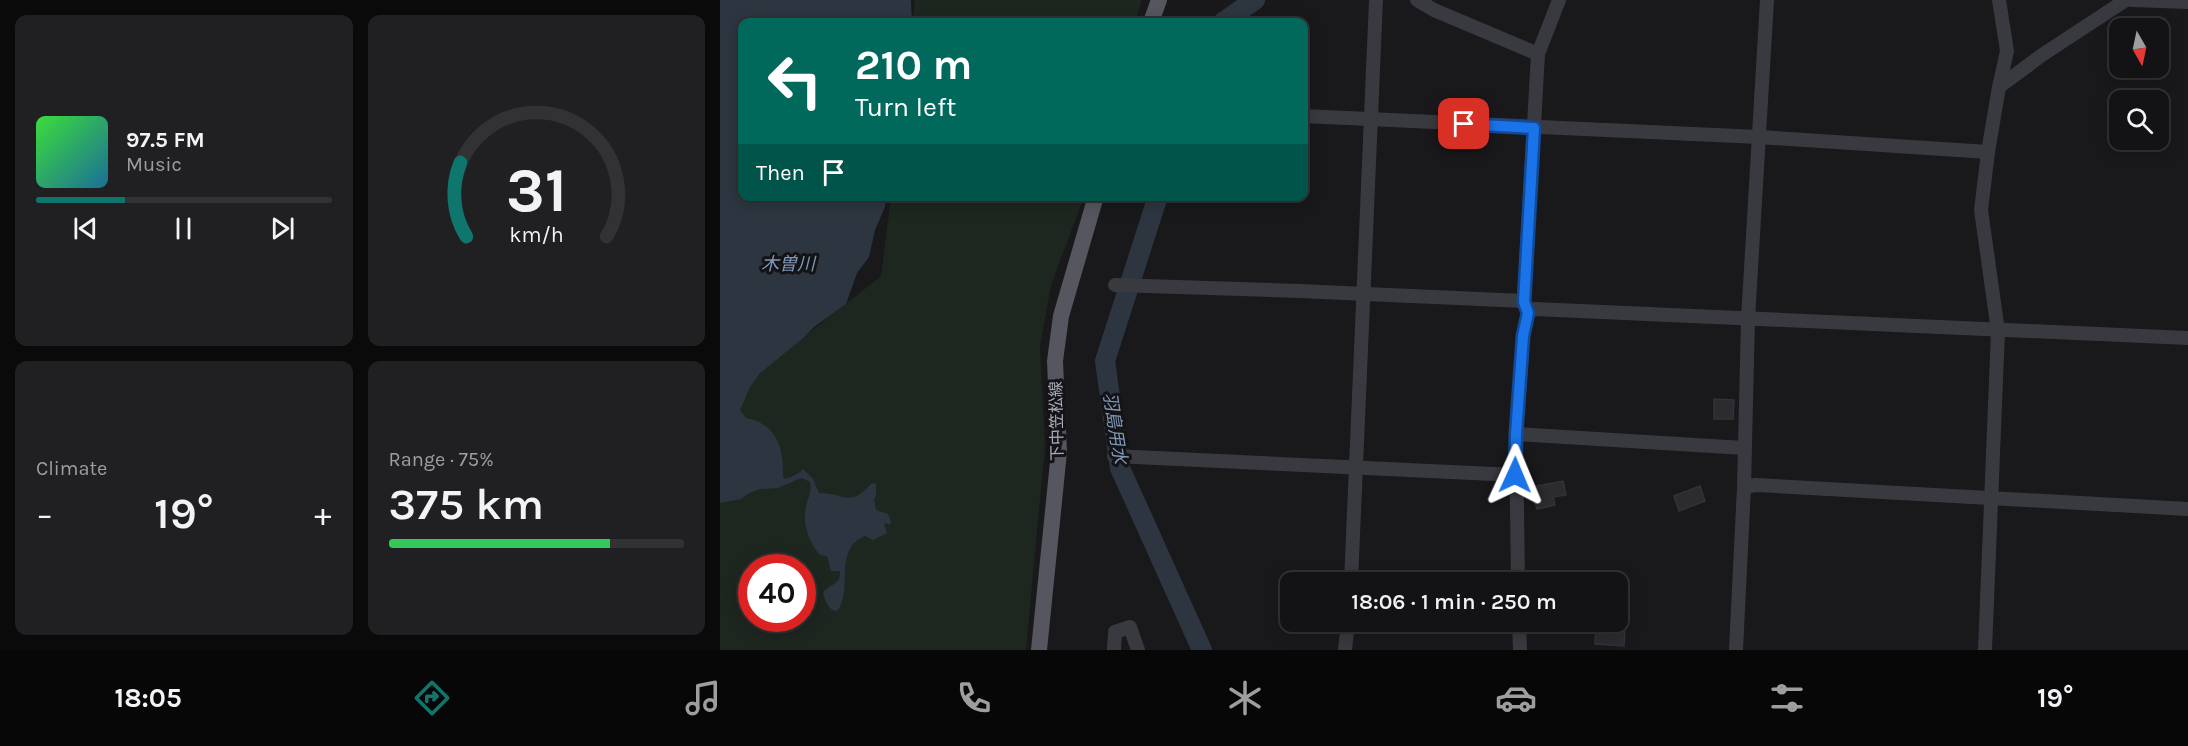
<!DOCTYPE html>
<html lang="en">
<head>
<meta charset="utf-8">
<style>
  :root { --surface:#131214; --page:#202022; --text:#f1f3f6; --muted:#9d9ea0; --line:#323234; --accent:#0f766e }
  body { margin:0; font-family:Karla,"Noto Sans JP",sans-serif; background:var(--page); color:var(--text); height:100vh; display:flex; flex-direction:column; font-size:22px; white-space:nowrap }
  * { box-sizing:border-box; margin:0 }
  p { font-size:20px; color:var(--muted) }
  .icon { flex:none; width:33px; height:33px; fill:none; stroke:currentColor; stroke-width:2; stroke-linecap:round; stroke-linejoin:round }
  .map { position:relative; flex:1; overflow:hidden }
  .drawer { display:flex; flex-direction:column; gap:15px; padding:15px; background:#0a0a0b; width:720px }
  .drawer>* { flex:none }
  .guide { position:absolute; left:18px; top:18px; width:570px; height:183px; border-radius:12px; box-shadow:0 3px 15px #0003,0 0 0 2px var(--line); background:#00695c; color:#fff; overflow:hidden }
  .needle { width:39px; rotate:171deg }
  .buttons { position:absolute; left:1389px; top:18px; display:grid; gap:12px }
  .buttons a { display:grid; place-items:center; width:60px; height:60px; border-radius:12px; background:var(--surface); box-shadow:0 3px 15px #0003,0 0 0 2px var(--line); font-size:30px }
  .speed { position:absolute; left:18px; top:554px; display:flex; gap:12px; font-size:30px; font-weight:700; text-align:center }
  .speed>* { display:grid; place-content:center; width:78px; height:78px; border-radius:50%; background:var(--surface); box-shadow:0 3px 15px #0003,0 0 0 2px var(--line); line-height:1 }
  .speed .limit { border:9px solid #d22; background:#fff; color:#111 }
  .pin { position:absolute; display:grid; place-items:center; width:51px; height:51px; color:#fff; margin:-26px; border-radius:12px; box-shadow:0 3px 9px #0006 }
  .me { position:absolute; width:66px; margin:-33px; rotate:1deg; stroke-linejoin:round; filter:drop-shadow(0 0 4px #0008) }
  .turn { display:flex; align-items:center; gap:21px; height:126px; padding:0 18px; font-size:27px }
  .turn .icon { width:78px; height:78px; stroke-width:2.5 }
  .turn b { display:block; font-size:42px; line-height:51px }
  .then { display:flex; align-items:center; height:57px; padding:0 18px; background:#0003; gap:12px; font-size:22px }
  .big { font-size:45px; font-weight:600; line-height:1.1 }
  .drawer .card { flex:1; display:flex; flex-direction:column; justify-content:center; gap:9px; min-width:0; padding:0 21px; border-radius:12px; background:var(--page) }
  .drawer .dial { align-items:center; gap:0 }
  .dial svg { height:156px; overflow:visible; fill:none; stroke:var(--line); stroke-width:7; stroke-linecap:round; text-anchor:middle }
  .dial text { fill:var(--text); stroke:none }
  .song { display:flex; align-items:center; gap:18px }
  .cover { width:72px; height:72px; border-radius:9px; background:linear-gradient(135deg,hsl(120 70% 55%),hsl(200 70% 35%)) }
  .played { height:6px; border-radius:3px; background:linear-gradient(90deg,var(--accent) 30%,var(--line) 30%) }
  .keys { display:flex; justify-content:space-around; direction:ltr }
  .heat { display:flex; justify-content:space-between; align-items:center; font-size:33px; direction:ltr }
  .charge { height:9px; border-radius:4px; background:linear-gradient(90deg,#34c759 75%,var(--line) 0) }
  .drawer .tiles { flex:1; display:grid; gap:15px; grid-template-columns:repeat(2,1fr) }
  .trip { position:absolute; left:560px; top:572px; width:348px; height:60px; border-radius:12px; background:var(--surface); box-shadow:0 3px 15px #0003,0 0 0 2px var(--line); font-weight:600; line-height:60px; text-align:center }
  .menu { display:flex; height:96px; justify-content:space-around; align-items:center; background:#080708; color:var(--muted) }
  .menu .icon { width:42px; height:42px }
  .menu .selected { color:var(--accent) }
  .menu b { font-size:27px; color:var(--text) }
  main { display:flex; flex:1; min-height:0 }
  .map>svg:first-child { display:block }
  .green { fill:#1e2620; fill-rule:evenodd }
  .water { fill:#2d3640 }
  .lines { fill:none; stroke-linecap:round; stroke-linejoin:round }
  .river { stroke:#2d3640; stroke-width:20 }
  .building { fill:#2c2b2f; stroke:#333237; stroke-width:1.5 }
  .minor { stroke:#393940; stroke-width:14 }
  .major { stroke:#55565f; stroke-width:16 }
  .route-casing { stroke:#114b97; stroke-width:15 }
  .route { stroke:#1a73e8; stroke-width:10 }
  .labels { text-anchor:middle; stroke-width:6; stroke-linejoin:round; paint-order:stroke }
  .street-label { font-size:16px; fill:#aaadbb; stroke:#141316 }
  .water-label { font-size:18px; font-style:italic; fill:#8097b7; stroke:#141316 }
</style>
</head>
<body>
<main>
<section class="drawer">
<div class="tiles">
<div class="card">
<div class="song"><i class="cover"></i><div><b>97.5 FM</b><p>Music</p></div></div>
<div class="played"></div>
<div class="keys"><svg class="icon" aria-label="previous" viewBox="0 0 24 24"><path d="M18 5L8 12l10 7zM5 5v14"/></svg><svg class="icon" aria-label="pause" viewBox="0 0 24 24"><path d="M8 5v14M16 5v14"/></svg><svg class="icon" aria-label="next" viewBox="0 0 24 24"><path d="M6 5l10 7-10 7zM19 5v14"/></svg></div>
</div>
<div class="card dial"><svg viewBox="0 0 100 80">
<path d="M14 69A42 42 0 1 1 86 69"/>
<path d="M14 69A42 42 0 0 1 11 31" stroke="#0f766e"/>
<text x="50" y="56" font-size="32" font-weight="700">31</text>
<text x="50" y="72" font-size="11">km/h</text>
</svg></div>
<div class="card"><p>Climate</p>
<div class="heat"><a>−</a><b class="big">19°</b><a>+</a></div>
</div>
<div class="card"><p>Range · 75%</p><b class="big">375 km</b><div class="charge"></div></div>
</div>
</section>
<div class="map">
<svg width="1468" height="650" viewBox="0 0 1468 650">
  <rect width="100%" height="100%" fill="#19181b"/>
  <g class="green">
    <path d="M195 0H422L415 22H192Z"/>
    <path d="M171 197H364L331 285 320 347 325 446 306 650H0V452L24 384 161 276ZM32 567H82V618H32Z"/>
  </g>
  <path class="water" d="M0 0H191L192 22H22V196L166 197 165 207 155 230 149 257 137 273 126 304 94 327 82 339 40 373 30 387 20 410 26 418C57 424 64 449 63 477L65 479C70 478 79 474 83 469L93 479 99 493C126 493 129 508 151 484L156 483V495L154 500 156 510 168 514 171 522 169 525 167 523 164 524 167 533 153 540 145 536C112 549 134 592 117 611L112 610C107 605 105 600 103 593 110 583 121 586 120 571H111L107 556 100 555C89 542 82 524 86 506 88 497 92 492 90 482L82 478 79 479 58 488 40 489 29 493 21 499 0 503Z"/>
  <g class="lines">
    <g class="river">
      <path d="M503 22 535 0"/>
      <path d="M438 196 385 361 400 468 482 650"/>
    </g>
  </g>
  <g class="building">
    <path d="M994 399 1014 400 1013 419H994Z"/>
    <path d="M843 481 846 495 833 497 835 505 817 509 811 487Z"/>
    <path d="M980 486 985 501 959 511 954 496Z"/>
    <path d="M876 625 905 626 904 646 875 644Z"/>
  </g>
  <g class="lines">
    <g class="minor">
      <path d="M697 0 714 10 818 54"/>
      <path d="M1411 0 1468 2"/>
      <path d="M1279 87 1287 51 1279 0"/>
      <path d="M584 116 1039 137 1268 152"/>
      <path d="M395 285 579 291 804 301"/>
      <path d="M808 313 815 309 1468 338"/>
      <path d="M796 434 1024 448"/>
      <path d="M394 456 795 475"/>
      <path d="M1024 487 1036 485 1468 509"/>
      <path d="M631 582 656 0"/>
      <path d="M798 582 796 434 803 336 808 313 804 301 818 54 839 0"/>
      <path d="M799 621 800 650"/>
      <path d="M394 650 395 632 410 627 418 650"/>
      <path d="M625 650 628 621"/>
      <path d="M1016 650 1024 487 1028 319 1047 0"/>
      <path d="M1265 650 1278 331 1261 210 1268 152 1279 87 1322 55 1406 0"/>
    </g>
    <g class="major">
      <path d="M431 22 439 0"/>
      <path d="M319 650 339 452 335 361 341 316 376 196"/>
    </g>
  </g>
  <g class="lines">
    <g class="route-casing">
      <path id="route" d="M744 124 814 128 804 302 808 313 803 336 796 434 795 475"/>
    </g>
    <use href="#route" class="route"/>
  </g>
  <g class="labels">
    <g class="street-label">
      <text transform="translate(336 421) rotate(-91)" y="6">下中笠松線</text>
    </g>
    <g class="water-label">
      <text x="68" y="270">木曽川</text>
      <text transform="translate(395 428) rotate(81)" y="6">羽島用水</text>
    </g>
  </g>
</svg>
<div class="buttons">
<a><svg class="needle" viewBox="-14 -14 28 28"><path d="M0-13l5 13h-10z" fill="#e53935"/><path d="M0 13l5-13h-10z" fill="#9d9ea0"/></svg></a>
<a><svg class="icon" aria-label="search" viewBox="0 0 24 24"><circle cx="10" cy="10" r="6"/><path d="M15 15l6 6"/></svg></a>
</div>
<div class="speed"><div class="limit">40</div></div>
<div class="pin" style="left:744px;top:124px;background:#d93025"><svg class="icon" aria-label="arrive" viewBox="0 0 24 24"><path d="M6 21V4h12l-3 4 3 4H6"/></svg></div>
<svg class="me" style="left:795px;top:475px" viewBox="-20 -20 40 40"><path d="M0-17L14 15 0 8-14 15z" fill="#1a73e8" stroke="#fff" stroke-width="4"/></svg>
<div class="trip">18:06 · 1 min · 250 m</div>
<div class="guide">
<div class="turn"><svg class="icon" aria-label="left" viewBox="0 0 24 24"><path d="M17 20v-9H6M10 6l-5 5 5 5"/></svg><div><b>210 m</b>Turn left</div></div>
<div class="then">Then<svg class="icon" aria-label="arrive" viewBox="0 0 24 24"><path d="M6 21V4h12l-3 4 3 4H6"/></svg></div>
</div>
</div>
</main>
<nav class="menu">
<b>18:05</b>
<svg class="icon selected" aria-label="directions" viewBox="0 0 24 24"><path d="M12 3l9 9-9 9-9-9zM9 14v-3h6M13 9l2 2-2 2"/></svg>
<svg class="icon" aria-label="music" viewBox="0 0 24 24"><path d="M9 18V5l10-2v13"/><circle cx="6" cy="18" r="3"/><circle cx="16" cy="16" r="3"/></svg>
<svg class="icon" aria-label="phone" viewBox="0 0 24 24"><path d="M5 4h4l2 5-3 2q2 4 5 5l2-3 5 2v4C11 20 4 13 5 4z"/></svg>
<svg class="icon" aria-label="climate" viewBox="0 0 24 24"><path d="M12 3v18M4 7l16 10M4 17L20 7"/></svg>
<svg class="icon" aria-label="car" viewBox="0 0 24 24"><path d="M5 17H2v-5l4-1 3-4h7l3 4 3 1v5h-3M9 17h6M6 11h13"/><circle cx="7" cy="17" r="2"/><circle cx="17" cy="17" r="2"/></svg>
<svg class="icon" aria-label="filters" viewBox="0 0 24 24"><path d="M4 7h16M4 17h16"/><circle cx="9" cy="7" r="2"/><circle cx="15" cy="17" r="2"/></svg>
<b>19°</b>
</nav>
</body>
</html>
